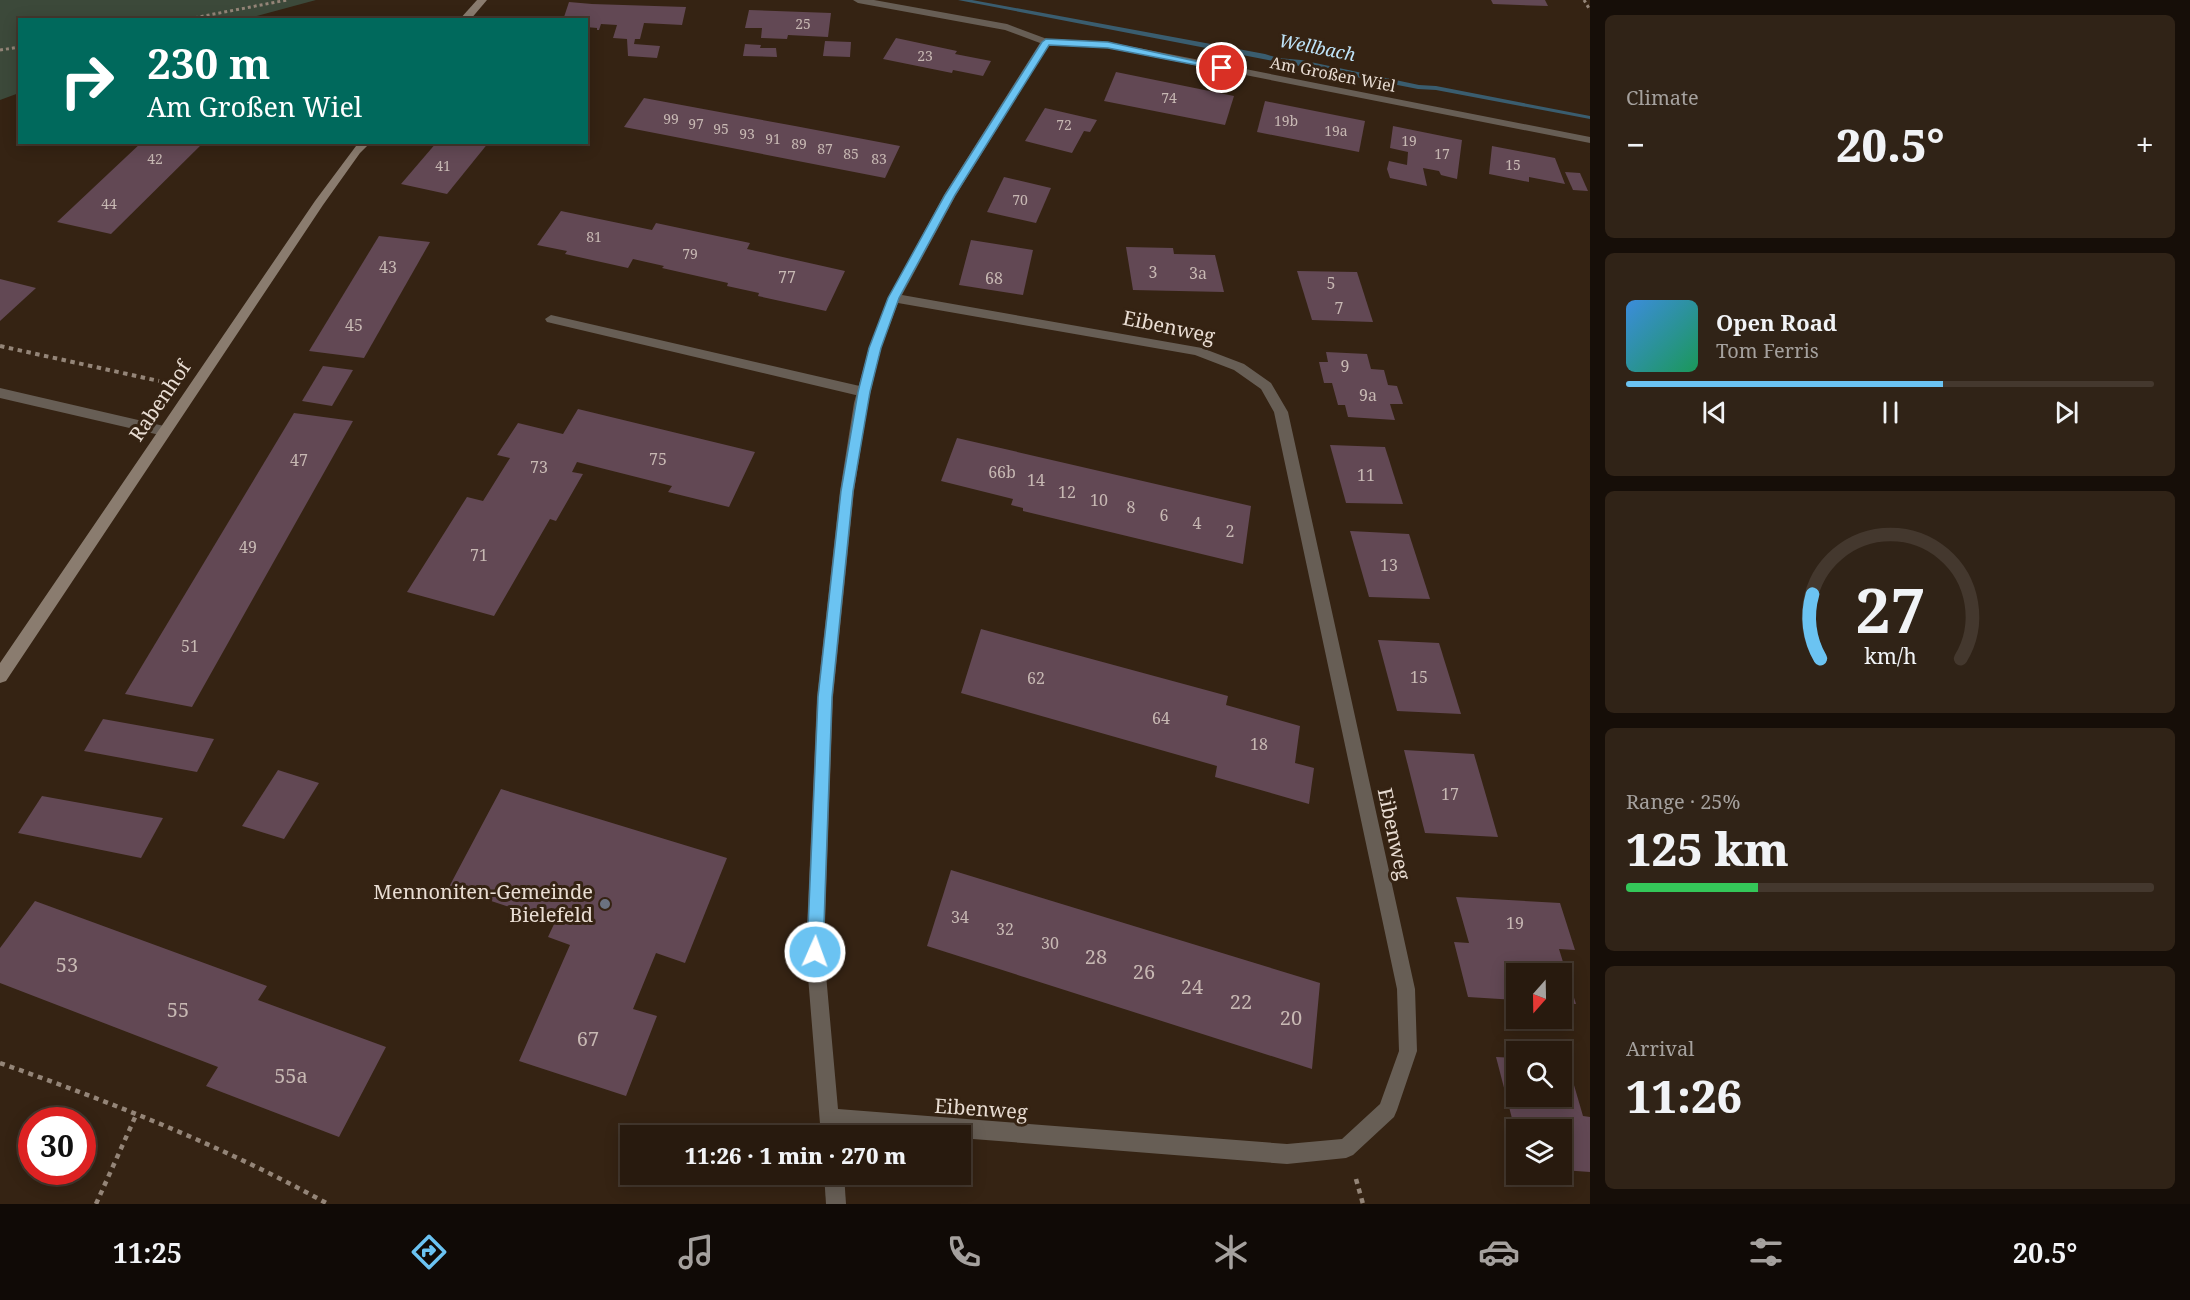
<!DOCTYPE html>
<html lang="en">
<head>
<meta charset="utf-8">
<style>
  :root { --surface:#281a0e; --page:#302317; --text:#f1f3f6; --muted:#a5a19e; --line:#44382e; --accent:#6bc3f2 }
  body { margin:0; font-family:"Noto Serif",serif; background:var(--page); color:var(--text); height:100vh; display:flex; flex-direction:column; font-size:22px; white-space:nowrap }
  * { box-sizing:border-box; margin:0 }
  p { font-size:20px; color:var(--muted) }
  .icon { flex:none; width:33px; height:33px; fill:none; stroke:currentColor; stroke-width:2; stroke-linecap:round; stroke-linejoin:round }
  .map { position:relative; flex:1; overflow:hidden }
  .sheet { display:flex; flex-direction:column; gap:15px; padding:15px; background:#160e08; width:600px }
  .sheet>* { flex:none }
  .hud { position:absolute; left:18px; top:18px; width:570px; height:126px; border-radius:0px; box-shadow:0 3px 15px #0003,0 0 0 2px var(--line); background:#00695c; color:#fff; overflow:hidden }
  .needle { width:39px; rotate:200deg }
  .tools { position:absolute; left:1506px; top:963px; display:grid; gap:12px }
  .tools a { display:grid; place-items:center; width:66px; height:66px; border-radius:0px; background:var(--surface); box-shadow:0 3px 15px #0003,0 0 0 2px var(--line); font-size:30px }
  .speed { position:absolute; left:18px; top:1107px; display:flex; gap:12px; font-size:30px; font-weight:700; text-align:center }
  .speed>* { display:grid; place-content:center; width:78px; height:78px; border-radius:50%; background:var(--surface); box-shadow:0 3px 15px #0003,0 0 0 2px var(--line); line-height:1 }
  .speed .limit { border:9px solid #d22; background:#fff; color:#111 }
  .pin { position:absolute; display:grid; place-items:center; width:51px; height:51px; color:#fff; margin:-26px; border:3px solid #fff; border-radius:50%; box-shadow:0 2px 6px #0007 }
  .me { position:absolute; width:66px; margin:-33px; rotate:2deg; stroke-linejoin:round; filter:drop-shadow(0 0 4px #0008) }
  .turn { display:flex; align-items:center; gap:21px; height:126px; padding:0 30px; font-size:27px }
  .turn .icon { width:78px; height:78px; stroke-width:2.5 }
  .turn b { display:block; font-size:42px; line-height:51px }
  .big { font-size:45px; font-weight:800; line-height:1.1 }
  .sheet .card { flex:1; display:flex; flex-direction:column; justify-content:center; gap:9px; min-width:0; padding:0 21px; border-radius:9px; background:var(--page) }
  .sheet .dial { align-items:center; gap:0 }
  .dial svg { height:156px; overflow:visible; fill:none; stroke:var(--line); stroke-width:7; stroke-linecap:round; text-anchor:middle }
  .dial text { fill:var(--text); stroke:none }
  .song { display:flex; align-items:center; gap:18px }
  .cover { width:72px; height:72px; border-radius:9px; background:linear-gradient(135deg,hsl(210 70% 55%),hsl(150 70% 35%)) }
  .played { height:6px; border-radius:3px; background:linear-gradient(90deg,var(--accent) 60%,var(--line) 60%) }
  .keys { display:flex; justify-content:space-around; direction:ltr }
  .heat { display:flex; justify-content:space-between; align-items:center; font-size:33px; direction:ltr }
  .charge { height:9px; border-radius:4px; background:linear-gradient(90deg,#34c759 25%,var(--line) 0) }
  .trip { position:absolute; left:620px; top:1125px; width:351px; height:60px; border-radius:0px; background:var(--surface); box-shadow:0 3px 15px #0003,0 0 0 2px var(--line); font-weight:800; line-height:60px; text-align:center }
  .dock { display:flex; height:96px; justify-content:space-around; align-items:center; background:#100a06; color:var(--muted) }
  .dock .icon { width:42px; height:42px }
  .dock .active { color:var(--accent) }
  .dock b { font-size:27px; color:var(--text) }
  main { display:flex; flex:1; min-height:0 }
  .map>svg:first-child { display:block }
  .green { fill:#3c493a }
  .water { fill:#3a5d6f }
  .building { fill:#624854 }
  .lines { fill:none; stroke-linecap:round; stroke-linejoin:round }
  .path-far2 { stroke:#948578; stroke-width:3; stroke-dasharray:3 3; stroke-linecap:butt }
  .path-far1 { stroke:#948578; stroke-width:4; stroke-dasharray:4.5 4.5; stroke-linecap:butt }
  .path { stroke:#948578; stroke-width:4.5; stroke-dasharray:5 5; stroke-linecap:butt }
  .lane { fill:#675e55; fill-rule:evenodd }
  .street { fill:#675e55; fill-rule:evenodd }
  .secondary { fill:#8a7c6f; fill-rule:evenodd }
  .route { fill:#6bc3f2; stroke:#467f9d; stroke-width:1.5 }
  .worship-dot { fill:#6b7280; stroke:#352313; stroke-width:2 }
  .labels { text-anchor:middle; stroke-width:6; stroke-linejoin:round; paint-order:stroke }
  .far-number-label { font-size:14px; fill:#c7b8b3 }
  .far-street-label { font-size:16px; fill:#e9ddd3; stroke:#352313 }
  .number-label { font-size:16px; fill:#c7b8b3 }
  .far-water-label { font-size:18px; font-style:italic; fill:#bfe4f9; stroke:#352313 }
  .street-label { font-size:20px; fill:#e9ddd3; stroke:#352313 }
  .poi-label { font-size:20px; fill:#e9ddd3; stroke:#352313; text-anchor:end }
  .near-number-label { font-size:20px; fill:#c7b8b3 }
</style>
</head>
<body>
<main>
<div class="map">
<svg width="1590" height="1204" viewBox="0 0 1590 1204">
  <rect width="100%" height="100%" fill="#352313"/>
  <path class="green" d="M0 0H316L246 19 20 20 19 93 0 100Z"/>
  <path class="water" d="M958 0H972L1265 54 1278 58 1301 60 1419 85 1436 86 1590 116V119L1436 90 1418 89Z"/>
  <g class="building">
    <path d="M1491 0H1545L1548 6 1493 4Z"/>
    <path d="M569 2 592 4 686 7 682 25 644 23 640 39H635L634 44 660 46 657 58 628 56 627 39 613 38 617 25 601 24 599 30H597V28L586 27V20H563Z"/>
    <path d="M749 10 831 13 828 37 788 35 787 39 761 38 762 28H745Z"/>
    <path d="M896 38 957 51 955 54 991 61 983 76 953 70 952 73 883 59Z"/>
    <path d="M825 41 851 42 850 57 823 56Z"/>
    <path d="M745 44 761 45 760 48H776L777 57 743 56Z"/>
    <path d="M1116 72 1234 96 1225 125 1104 101Z"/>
    <path d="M644 98 795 126 900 146 885 178 624 127Z"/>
    <path d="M1265 101 1365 121 1359 152 1257 132Z"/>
    <path d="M1045 108 1097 120 1090 132 1084 131 1072 153 1025 141Z"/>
    <path d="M1393 126 1462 140 1457 179 1441 175 1439 171 1423 168 1427 186 1390 178 1387 169 1389 161 1407 165 1408 152 1390 148Z"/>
    <path d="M142 142 203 143 111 234 57 222Z"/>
    <path d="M437 142H489L447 194 401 184Z"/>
    <path d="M1492 146 1555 158 1565 184 1529 177V182L1489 174Z"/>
    <path d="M1565 172 1580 173 1588 191 1573 190Z"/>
    <path d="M1004 177 1051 188 1036 223 987 212Z"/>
    <path d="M561 211 652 230 656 223 750 243 747 249 845 271 826 311 758 296 759 293 727 286 728 283 662 268 664 266 633 259 628 268 565 254 567 251 537 245Z"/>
    <path d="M379 236 430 242 364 358 309 351Z"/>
    <path d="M971 240 1033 250 1023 295 959 285Z"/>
    <path d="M1126 247 1173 248 1174 254 1215 255 1224 292 1133 290Z"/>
    <path d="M1297 271 1357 272 1373 322 1312 320Z"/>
    <path d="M0 279 36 288 0 321Z"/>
    <path d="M1326 352 1367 354 1371 369 1384 370 1388 385 1397 386 1403 404H1390L1395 420 1348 417 1345 405H1338L1332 383H1324L1319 362H1328Z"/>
    <path d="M323 366 353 370 332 406 302 401Z"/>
    <path d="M578 409 755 452 729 507 668 492 672 486 577 462 572 472 583 474 556 521 550 519 494 616 407 592 467 497 483 501 510 458 497 455 518 423 563 434Z"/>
    <path d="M294 413 353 421 192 707 125 694Z"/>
    <path d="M957 438 1251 506 1243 564 1023 511V508L1011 505 1013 499 941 481Z"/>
    <path d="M1330 445 1385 447 1403 504 1346 503Z"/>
    <path d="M1350 531 1409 534 1430 599 1369 597Z"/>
    <path d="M981 629 1228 696 1226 705 1300 726 1295 763 1314 768 1309 804 1215 777 1217 766 961 693Z"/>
    <path d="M1378 640 1439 643 1461 714 1397 711Z"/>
    <path d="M103 719 214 739 197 772 84 751Z"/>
    <path d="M1404 750 1474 754 1498 837 1425 833Z"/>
    <path d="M278 770 319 783 284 839 242 826Z"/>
    <path d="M501 789 727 858 685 963 656 953 633 1009 657 1016 626 1096 519 1061 570 945 548 937 555 922 449 887Z"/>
    <path d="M42 796 163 818 141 858 18 833Z"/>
    <path d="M951 870 1320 983 1312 1069 927 946Z"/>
    <path d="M1456 897 1560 903 1575 950 1559 949 1576 1004 1562 1003V974H1516V1000L1468 997 1454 942 1469 943Z"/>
    <path d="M35 901 267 986 258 1000 386 1047 339 1137 206 1086 218 1067 0 983V948Z"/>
    <path d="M1496 1057 1516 1058V1096H1562V1061H1567L1583 1116 1590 1117V1172L1562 1170V1130H1515Z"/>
  </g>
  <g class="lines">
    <g class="path-far2">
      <path d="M1584 0 1590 10"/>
      <path d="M183 20 287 0"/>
      <path d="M0 50 20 47"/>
    </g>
    <path class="path-far1" d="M0 346 159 381"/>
    <g class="path">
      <path d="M0 1063C113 1103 223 1146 328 1204"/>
      <path d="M1356 1179 1363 1204"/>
      <path d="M96 1204 137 1113"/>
    </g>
    <path class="lane" d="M551 315 864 387 871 392 864 397 547 322 545 319Z"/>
    <g class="street">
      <path d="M853 0H874L1007 24 1047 39 1108 42 1590 137V143L1108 48 1049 45 956 195 902 295 1202 348 1244 364 1271 383 1288 412 1415 989 1417 1051 1397 1110 1394 1117 1353 1155 1346 1158 1287 1164 960 1138V1136H928L840 1129 841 1136H821L806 952 817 697 840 491 854 403 869 348 888 298 944 195 1040 43 1005 30 858 3ZM898 303 1195 355 1234 370 1261 389 1274 412 1397 989 1399 1051 1380 1104 1342 1139 1287 1144 838 1109 824 952 833 697 854 491 868 403 881 348Z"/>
      <path d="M0 388 164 426 171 431 164 436 0 398Z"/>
      <path d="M824 1174H844L846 1204H826Z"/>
    </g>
    <g class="secondary">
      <path d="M477 0H487L470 20H459Z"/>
      <path d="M359 142H371L360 153 323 205 6 681 0 683V663L315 201Z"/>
    </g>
  </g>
  <path class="route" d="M1046 39 1108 42 1227 68 1222 70 1108 48 1049 45 955 195 899 298 881 348 870 392 853 491 832 697 823 952 821 957 815 960 809 957 807 952 818 697 841 491 858 392 869 348 888 298 945 195 1042 42Z"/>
  <circle class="worship-dot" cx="605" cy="904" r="6"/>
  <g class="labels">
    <g class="far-number-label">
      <text x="803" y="29">25</text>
      <text x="925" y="61">23</text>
      <text x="1169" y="103">74</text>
      <text x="671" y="124">99</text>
      <text x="1286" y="126">19b</text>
      <text x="696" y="129">97</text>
      <text x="1064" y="130">72</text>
      <text x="721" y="134">95</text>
      <text x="1336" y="136">19a</text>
      <text x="747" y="139">93</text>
      <text x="773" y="144">91</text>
      <text x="1409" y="146">19</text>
      <text x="799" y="149">89</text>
      <text x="825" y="154">87</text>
      <text x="851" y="159">85</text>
      <text x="1442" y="159">17</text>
      <text x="155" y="164">42</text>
      <text x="879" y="164">83</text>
      <text x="1513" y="170">15</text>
      <text x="443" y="171">41</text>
      <text x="1020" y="205">70</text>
      <text x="109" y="209">44</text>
      <text x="594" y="242">81</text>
      <text x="690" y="259">79</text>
    </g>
    <g class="far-street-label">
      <text transform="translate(1333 74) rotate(11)" y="6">Am Großen Wiel</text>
    </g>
    <g class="number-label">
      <text x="388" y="273">43</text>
      <text x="1153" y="278">3</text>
      <text x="1198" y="279">3a</text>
      <text x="787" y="283">77</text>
      <text x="994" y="284">68</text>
      <text x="1331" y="289">5</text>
      <text x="1339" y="314">7</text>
      <text x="354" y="331">45</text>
      <text x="1345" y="372">9</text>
      <text x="1368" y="401">9a</text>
      <text x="658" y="465">75</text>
      <text x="299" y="466">47</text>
      <text x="539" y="473">73</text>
      <text x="1002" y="478">66b</text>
      <text x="1366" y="481">11</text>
      <text x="1036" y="486">14</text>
      <text x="1067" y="498">12</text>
      <text x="1099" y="506">10</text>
      <text x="1131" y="513">8</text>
      <text x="1164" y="521">6</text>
      <text x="1197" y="529">4</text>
      <text x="1230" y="537">2</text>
      <text x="248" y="553">49</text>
      <text x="479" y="561">71</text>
      <text x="1389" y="571">13</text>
      <text x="190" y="652">51</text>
      <text x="1419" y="683">15</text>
      <text x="1036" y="684">62</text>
      <text x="1161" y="724">64</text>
      <text x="1259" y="750">18</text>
      <text x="1450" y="800">17</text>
      <text x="960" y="923">34</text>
      <text x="1515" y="929">19</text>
      <text x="1005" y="935">32</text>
      <text x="1050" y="949">30</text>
    </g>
    <g class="far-water-label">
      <text transform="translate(1317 48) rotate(11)" y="6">Wellbach</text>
    </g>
    <g class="street-label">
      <text transform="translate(1169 327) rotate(12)" y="7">Eibenweg</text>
      <text transform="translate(160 401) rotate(-56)" y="7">Rabenhof</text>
      <text transform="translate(1394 834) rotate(78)" y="7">Eibenweg</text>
      <text transform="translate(981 1109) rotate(4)" y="7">Eibenweg</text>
    </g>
    <g class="poi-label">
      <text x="593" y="899">Mennoniten-Gemeinde<tspan x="593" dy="23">Bielefeld</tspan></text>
    </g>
    <g class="near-number-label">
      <text x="1096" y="964">28</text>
      <text x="67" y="972">53</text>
      <text x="1144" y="979">26</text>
      <text x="1192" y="994">24</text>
      <text x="1241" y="1009">22</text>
      <text x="178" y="1017">55</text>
      <text x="1291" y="1025">20</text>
      <text x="588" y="1046">67</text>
      <text x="291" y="1083">55a</text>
    </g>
  </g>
</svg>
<div class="tools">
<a><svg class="needle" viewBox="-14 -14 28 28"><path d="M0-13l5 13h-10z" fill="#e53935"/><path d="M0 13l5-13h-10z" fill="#a5a19e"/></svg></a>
<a><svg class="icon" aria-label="search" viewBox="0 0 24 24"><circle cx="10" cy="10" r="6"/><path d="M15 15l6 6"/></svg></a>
<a><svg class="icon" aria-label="layers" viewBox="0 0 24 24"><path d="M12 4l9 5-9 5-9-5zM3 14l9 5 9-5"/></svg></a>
</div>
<div class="speed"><div class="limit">30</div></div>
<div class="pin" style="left:1222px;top:68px;background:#d93025"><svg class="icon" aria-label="arrive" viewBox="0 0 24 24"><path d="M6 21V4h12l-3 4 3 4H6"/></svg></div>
<svg class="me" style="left:815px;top:952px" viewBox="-20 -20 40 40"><circle r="17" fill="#6bc3f2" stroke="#fff" stroke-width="3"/><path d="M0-11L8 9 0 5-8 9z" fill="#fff"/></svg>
<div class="trip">11:26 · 1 min · 270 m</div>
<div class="hud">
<div class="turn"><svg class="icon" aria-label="right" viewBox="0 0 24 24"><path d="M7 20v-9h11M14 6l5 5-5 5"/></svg><div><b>230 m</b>Am Großen Wiel</div></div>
</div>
</div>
<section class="sheet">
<div class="card"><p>Climate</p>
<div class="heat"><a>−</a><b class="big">20.5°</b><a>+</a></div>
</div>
<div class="card">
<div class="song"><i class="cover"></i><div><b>Open Road</b><p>Tom Ferris</p></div></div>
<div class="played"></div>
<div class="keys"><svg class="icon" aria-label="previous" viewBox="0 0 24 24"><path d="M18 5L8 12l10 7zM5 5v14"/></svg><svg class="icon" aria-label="pause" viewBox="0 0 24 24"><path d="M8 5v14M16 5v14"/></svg><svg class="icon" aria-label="next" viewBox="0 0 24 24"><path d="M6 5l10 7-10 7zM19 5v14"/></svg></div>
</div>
<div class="card dial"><svg viewBox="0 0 100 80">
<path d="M14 69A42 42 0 1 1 86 69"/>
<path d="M14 69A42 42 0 0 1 10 36" stroke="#6bc3f2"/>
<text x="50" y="56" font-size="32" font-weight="700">27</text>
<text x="50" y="72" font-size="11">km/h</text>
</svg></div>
<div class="card"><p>Range · 25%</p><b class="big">125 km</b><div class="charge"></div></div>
<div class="card"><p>Arrival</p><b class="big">11:26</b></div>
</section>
</main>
<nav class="dock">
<b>11:25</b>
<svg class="icon active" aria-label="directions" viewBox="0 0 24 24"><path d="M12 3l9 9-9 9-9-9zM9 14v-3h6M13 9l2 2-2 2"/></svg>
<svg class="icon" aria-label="music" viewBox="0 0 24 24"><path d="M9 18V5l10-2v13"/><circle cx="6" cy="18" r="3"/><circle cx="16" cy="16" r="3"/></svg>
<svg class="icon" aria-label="phone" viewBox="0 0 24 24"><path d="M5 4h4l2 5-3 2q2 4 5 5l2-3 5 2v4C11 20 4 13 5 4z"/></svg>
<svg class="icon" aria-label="climate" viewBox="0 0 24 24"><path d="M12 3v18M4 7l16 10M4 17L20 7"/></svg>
<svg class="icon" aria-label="car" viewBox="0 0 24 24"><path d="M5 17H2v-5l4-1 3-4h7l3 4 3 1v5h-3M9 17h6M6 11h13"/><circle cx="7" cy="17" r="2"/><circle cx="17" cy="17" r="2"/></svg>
<svg class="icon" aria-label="filters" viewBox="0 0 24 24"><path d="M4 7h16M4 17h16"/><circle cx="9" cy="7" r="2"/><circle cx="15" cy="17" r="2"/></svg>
<b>20.5°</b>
</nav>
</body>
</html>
